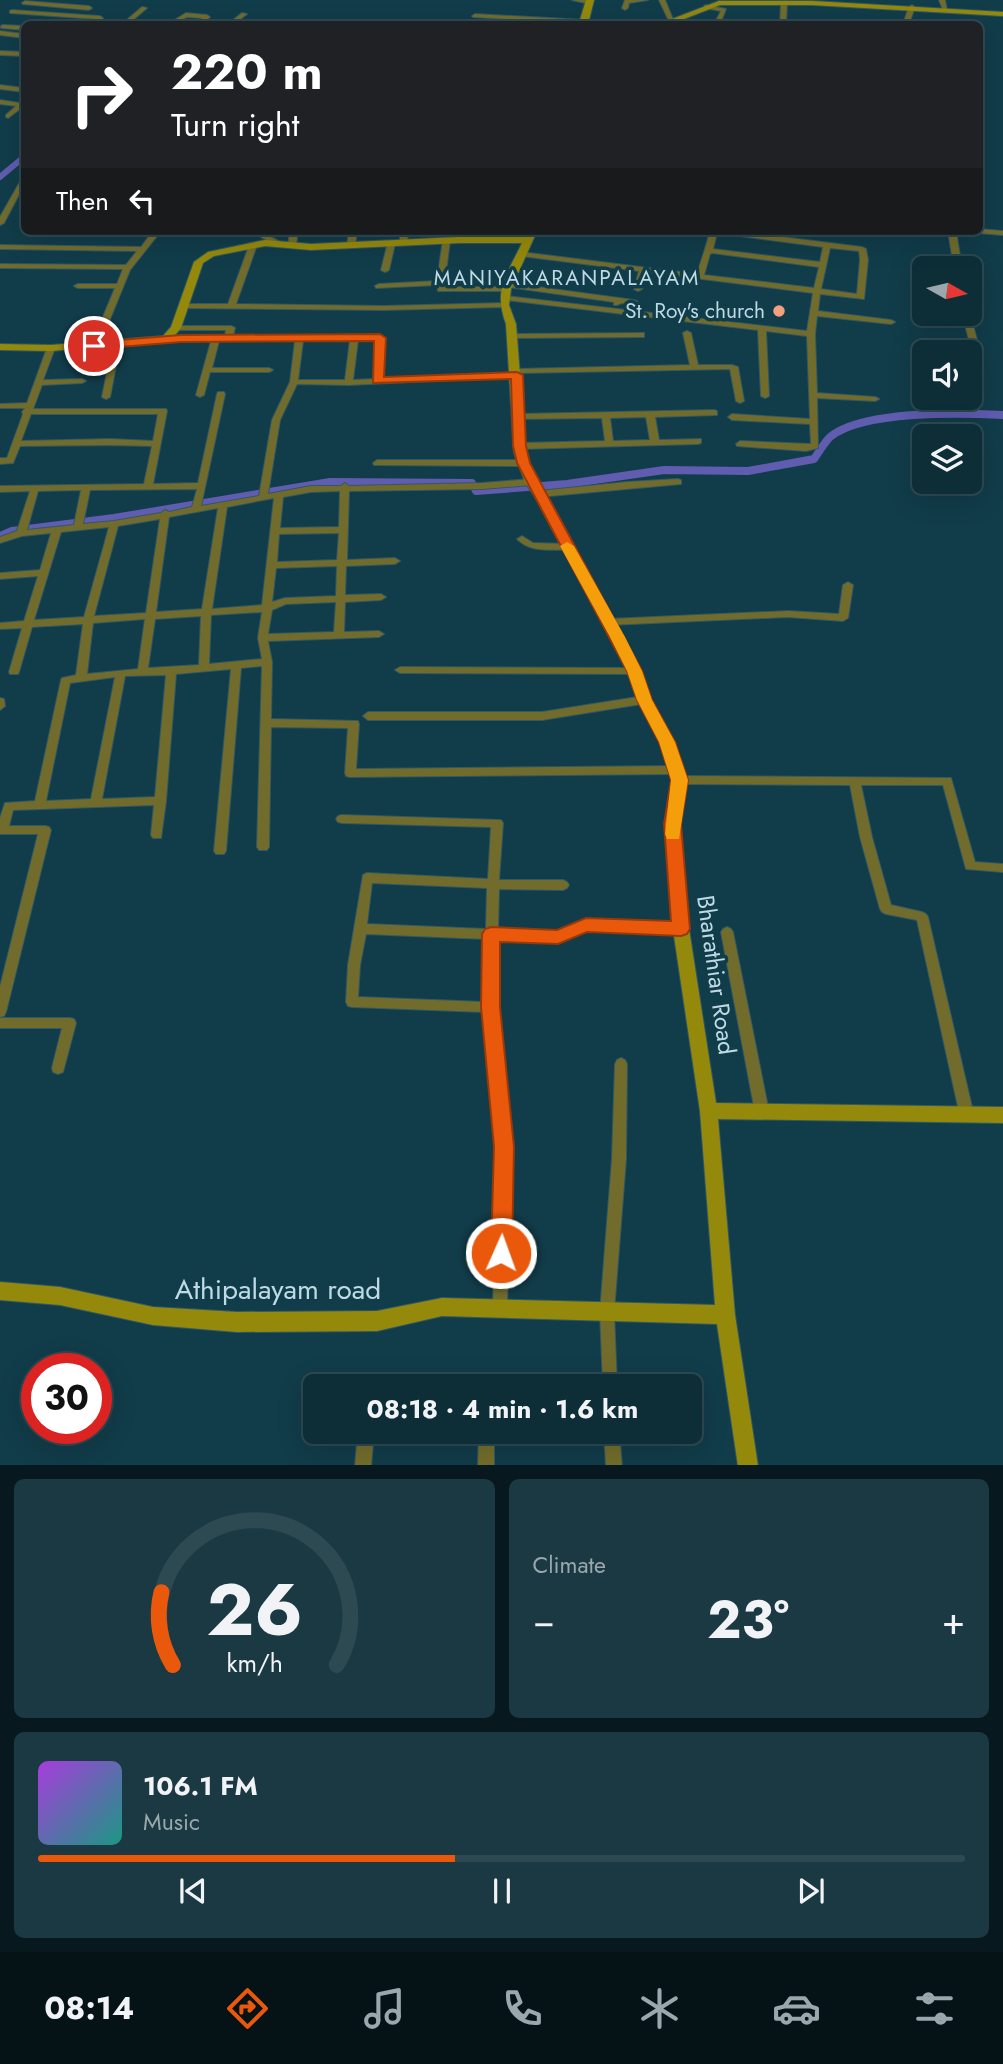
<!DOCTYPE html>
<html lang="en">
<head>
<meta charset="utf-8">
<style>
  :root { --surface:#0d2d37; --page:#1b3942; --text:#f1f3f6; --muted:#9aa8ad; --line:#2d4952; --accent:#ea580c }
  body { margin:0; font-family:Jost,sans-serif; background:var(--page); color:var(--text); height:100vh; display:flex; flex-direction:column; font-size:26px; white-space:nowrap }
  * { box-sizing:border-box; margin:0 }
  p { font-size:23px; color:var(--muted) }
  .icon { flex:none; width:38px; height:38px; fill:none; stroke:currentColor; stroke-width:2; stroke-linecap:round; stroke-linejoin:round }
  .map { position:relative; height:1465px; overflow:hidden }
  .panel { display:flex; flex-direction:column; gap:14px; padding:14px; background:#07191e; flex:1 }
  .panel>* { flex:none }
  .top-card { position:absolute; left:21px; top:21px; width:962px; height:214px; border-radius:10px; box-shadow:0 7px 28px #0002,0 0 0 2px var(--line); background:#202124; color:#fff; overflow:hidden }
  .needle { width:46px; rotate:98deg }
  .controls { position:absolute; left:912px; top:256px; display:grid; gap:14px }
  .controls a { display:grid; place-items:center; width:70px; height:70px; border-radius:10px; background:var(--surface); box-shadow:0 7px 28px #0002,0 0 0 2px var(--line); font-size:35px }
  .speed { position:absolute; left:21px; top:1353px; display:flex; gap:14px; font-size:35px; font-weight:700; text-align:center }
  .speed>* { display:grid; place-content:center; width:91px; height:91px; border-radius:50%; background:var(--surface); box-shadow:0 7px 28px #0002,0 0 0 2px var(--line); line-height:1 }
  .speed .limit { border:10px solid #d22; background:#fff; color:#111 }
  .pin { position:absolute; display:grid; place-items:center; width:60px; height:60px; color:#fff; margin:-30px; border:4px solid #fff; border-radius:50%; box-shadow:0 2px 7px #0007 }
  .me { position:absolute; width:77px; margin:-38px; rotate:2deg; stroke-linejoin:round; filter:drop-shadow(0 0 5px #0008) }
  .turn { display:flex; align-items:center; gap:24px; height:147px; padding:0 35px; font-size:32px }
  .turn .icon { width:91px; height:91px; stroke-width:2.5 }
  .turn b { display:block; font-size:49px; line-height:60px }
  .then { display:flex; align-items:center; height:66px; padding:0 35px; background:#0003; gap:14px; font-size:26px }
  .big { font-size:52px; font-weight:700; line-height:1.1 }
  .panel .tile { flex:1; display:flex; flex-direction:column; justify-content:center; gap:10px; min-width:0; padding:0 24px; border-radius:10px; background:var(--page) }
  .panel .dial { align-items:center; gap:0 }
  .dial svg { height:182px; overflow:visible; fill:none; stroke:var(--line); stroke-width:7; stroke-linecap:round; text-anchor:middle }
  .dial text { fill:var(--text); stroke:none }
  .song { display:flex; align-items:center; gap:21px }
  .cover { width:84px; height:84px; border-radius:10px; background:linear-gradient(135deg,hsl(280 70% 55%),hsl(170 70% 35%)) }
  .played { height:7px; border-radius:4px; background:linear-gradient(90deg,var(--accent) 45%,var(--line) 45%) }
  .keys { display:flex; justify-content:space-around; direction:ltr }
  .heat { display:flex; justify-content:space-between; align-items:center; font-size:38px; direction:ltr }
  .panel .tiles { flex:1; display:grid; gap:14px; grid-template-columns:1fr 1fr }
  .tile:last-child { grid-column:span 2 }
  .trip { position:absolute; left:303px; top:1374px; width:399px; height:70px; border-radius:10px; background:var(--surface); box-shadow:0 7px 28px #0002,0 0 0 2px var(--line); font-weight:700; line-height:70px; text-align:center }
  .dock { display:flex; height:112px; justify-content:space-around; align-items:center; background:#051216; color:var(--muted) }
  .dock .icon { width:49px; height:49px }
  .dock .on { color:var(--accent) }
  .dock b { font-size:32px; color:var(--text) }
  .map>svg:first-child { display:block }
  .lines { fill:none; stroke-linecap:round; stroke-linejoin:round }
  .canal-far1 { stroke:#605caf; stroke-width:6 }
  .canal { stroke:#605caf; stroke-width:8 }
  .street-casing { stroke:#305865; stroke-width:2 }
  .secondary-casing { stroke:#305865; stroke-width:2 }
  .street { fill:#726c2c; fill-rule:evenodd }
  .secondary { fill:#94890b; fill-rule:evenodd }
  .route { fill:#ea580c; stroke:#983908; stroke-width:2 }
  .slow { fill:#f59e0b }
  .poi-dot { fill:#f2a07f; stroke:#113c49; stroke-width:2.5 }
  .labels { text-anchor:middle; stroke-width:7; stroke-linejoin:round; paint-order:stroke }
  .far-neighbourhood-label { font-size:21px; letter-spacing:2px; fill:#bedae4; stroke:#113c49 }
  .far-poi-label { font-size:21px; fill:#bedae4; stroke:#113c49; text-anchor:end }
  .street-label { font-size:24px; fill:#bedae4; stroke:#113c49 }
  .near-street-label { font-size:28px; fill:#bedae4; stroke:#113c49 }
</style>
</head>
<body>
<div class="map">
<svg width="1003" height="1466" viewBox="0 0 1003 1466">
  <rect width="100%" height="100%" fill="#113c49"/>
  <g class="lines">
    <path class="canal-far1" d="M0 177 24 157"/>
    <path class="canal" d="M0 536 12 531 114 518 330 482 472 483 476 491 567 484 664 470 748 471 814 459C819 452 824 443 830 437 863 410 962 413 1003 415"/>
    <g class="street-casing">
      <g id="street">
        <path d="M572 0H588L593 2 590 4Z"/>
        <path d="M625 0H648L629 3 628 8 625 10 622 8Z"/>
        <path d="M659 0H665L675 24 670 23Z"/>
        <path d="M939 0H945L947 10H943Z"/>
        <path d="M25 1 89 6 92 8 89 10 23 4 22 3Z"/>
        <path d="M784 1 787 3 786 24H780L781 3Z"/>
        <path d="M706 5 726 9 720 24H714L721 11 704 8V6Z"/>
        <path d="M912 5 915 7 909 24H903L909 7Z"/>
        <path d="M142 7 147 8 128 24H122Z"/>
        <path d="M12 10 100 16 103 18 98 24H92L96 19 10 13V11Z"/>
        <path d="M186 13 207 15 210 17 202 24H196L202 18 187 17 174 24H168Z"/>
        <path d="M242 13 247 14 234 24H228Z"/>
        <path d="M475 14 585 20 588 22 585 24 473 17 472 16Z"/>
        <path d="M3 25 24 26V30L1 28V26Z"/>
        <path d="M0 31 24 34V38L0 35Z"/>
        <path d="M0 51 24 52V56L0 55Z"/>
        <path d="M0 85 24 88V92L0 89Z"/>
        <path d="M0 100 20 103 24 101V106L8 118 6 117V115L16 106 0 104Z"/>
        <path d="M24 178V185L4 223 0 225V217L21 180Z"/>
        <path d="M980 229 1003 231V235L978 233 974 231H980Z"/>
        <path d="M153 231H161L130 270 99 346 95 348 91 346 115 288H78L74 286 78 284H117L123 269 0 268V264L126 265 137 251 0 249V245L141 247Z"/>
        <path d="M251 231H260L280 242 273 244Z"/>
        <path d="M290 231H298L296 245 292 247 288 245Z"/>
        <path d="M349 231H357L355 246 351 248 347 246Z"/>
        <path d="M400 231H408L407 245 400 243Z"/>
        <path d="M710 231H734L862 247 866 249 868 260 864 299 820 294 818 311 891 320 895 322 891 324 817 316 815 334 817 393 875 397 879 399 875 401 817 398 818 448 806 451 737 446 736 444 740 441 811 444 810 424 732 420 728 417 732 414 810 419 807 336 766 331 769 396 765 398 761 396 758 330 505 300 501 298 505 296 807 331 813 293 646 272 642 289 638 291 634 289 639 271 521 256 517 254 521 252 697 274C702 258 706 247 710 231ZM717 233 823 247 820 262 713 249ZM830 248 859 251 860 260 857 294 821 289ZM712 253 819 267 814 288 704 275 710 254Z"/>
        <path d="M948 231H956L962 268H954Z"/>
        <path d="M443 239 450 241 444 287H506L504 285 508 283 634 300 638 302 634 304 622 303 617 305H614V302L508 287 510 289 506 291H438L437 285 376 288 375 286 379 284 437 281Z"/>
        <path d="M388 242 395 244 389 270 385 272 381 270Z"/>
        <path d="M250 243 257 245 236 304 384 306 504 303 508 305 504 307 384 310 180 308 179 306 183 304H228Z"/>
        <path d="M962 313H970L979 348 978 350H975L971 348Z"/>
        <path d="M173 326H231L235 328 233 336H383L381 379 513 373 512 371 516 369 690 365 683 333 687 331 691 333 698 365H732L738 367 744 401 740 403 736 401 730 369 520 373V377H517L349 385 297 384 280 420 268 494 311 486H341L345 483 349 486 482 483 531 479 535 482 531 485 482 489 349 491 347 560 395 558 400 561 395 564 346 566 345 595 381 594 386 597 381 600 345 602 344 632 379 631 384 634 379 637 268 641 272 662 271 719 358 721 359 724 356 769 677 766 681 767 682 770 681 773 677 774 350 777 346 776 345 773 348 728 271 727 269 847 267 850H259L257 847 262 666 241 668 226 851 224 854H216L214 851 231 669 176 674 166 801 161 838H153L151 835 154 805 13 810 9 826H45L49 827 51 830 6 1012 4 1016 0 1017V987L38 834H0V818L5 803 35 801 61 680 62 678 76 675 83 624 32 627 19 672 18 674H10L9 672 22 628 0 629V623L24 621 38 576 0 579V573L40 570 51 533 22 536 0 543V537L17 531 30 491 0 492V486L144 484 152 446 110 445 20 446 13 463 0 464V458H7L23 414 22 412 25 408H0V404L27 403 47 348 51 346H54L55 348 43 380 82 379 86 381 82 383 42 385 33 409H166L167 411 153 484 198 483 217 394 218 392H224L225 394 201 506 259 496 272 420 290 382 295 341H219L212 368H269L273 370 269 372H210L204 395 200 397 196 395 211 341H166L162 339 166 337 225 336 226 330H176L172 328ZM350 340 345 380H298L303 341ZM358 340H376L373 379 353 380ZM31 414H158L153 441 110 439 21 441ZM197 489 192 507 169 512 165 510 161 513 114 521 83 524 90 490ZM81 490 74 525 27 530 38 491ZM340 491 339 527 280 528 283 497 311 492ZM274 498 262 605 212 609 227 507ZM218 508 202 609 156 612 169 517ZM160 519 146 613 94 616 118 526ZM109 527 84 617 34 620 61 532ZM339 533 337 560 277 562 279 534ZM337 566 336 596 285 598 272 602 276 568ZM336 602 334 632 268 634 272 610 286 604ZM262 612 258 638 262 659 209 664 211 615ZM201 616 199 665 148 668 155 619ZM145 619 138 669 87 674 93 623ZM166 675 155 797 102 799 125 676ZM115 677 91 799 46 801 70 683Z"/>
        <path d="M641 333H644V337L512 338 508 336 512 334Z"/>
        <path d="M113 343H119L120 345 110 397 106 399 102 397Z"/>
        <path d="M714 410 717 411V415L655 417 659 440 701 439V443L698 444 520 449 516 446 520 443 605 441 602 418 516 419V415L519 414ZM646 417 650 440 613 441 610 418Z"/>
        <path d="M377 460H523L527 463 523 466 374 465 373 463Z"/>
        <path d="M678 479 681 480V484L539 497 535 494 539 491 627 482Z"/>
        <path d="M522 536 533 543 568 544 573 547 568 550C549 549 531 553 517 539Z"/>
        <path d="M848 582 853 585 848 618 843 621 788 617 609 625 604 622 609 619 788 611 839 614 843 585Z"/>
        <path d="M400 667 634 668 639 671 634 674 400 673 395 670Z"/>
        <path d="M644 696 649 700 648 703 542 720H368L363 716 368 712H542Z"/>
        <path d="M0 698 4 699 5 706 0 710Z"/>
        <path d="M680 776 951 778 975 862 1003 864V872L966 869 943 785H861L872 837 891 905 922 912 926 914 928 917 974 1116 972 1120 967 1122 962 1120 960 1116 917 920 886 914 882 912 880 909 860 837 850 785 680 784 676 783 675 780 676 777Z"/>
        <path d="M342 815 501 820 503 823 499 880H563L567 882 569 885 567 888 563 890 499 889 498 930 557 932 586 920 681 924 685 926 687 929 685 932 681 934 587 930 558 942 498 939 496 1007 511 1147 507 1307 505 1312 500 1314 495 1312 493 1307 497 1147 484 1012 352 1007 348 1006 346 1002 348 965 363 875 367 873 488 879 491 827 342 823 338 822 336 819 338 816ZM372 883 487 888 486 929 367 924ZM366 934 486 939 484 1002 358 997 360 965Z"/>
        <path d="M727 927 731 929 733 932 769 1112 767 1116 762 1118 757 1116 755 1112 721 932 723 929Z"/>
        <path d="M0 1018H70L74 1019 76 1023 63 1072 58 1074 53 1072 52 1068 62 1028H0Z"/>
        <path d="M621 1058 625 1060 627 1064 626 1159 614 1312 617 1386H603L600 1312 612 1159 615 1064 617 1060Z"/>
        <path d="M358 1432H374L371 1466H355Z"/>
        <path d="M479 1432H494V1466H478Z"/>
        <path d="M604 1432H619L622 1466H606Z"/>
      </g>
    </g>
    <g class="secondary-casing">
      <g id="secondary">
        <path d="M586 0H594L589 20 667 21 719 1H812L1003 12V16L812 5H720L671 24H587L580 20Z"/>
        <path d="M527 231H537L511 289 509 305 516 324 526 453 537 482 553 506 641 671 651 700 674 742 687 780 679 824 689 929 716 1103 1003 1107V1123L718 1119 735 1315 758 1466H738L717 1324 442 1316 377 1331 237 1332 153 1325 60 1305 0 1300V1282L60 1287 153 1307 237 1312 377 1311 442 1298 715 1305 700 1111 673 929 665 824 673 780 660 742 637 700 627 671 541 506 525 482 514 453 506 324C493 289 507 275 522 243H459L311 250 265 246 214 256 203 263 181 328 170 341 51 351 0 350V344L51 345 163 336 171 327 194 262 208 252 265 240 311 244 459 237H524Z"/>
      </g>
    </g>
    <use href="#street" class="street"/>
    <use href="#secondary" class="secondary"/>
  </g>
  <path class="route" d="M380 334 386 338 384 377 517 372 523 375 526 446 530 463 642 671 652 700 675 742 688 780 681 824 690 929 687 934 681 936 587 932 558 944 500 942V1007L514 1147 512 1253 509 1261 501 1264 494 1261 491 1253 494 1147 481 1007 482 934 485 929 491 927 557 930 586 918 671 921 664 824 671 780 659 742 637 700 627 671 517 463 513 446 511 379 373 383 374 341 181 342 94 349 88 346 94 342 181 335Z"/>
  <path class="slow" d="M567 542 574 546 625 637 642 671 652 700 675 742 688 780 679 839H667L665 834 671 780 659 742 637 700 627 671 610 637 560 546Z"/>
  <circle class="poi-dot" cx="779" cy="311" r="7"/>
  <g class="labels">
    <g class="far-neighbourhood-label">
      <text x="567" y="285">MANIYAKARANPALAYAM</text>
    </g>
    <g class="far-poi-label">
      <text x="765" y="318">St. Roy's church</text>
    </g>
    <g class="street-label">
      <text transform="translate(716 975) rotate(82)" y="8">Bharathiar Road</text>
    </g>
    <g class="near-street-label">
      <text x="278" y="1299">Athipalayam road</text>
    </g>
  </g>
</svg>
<div class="controls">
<a><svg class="needle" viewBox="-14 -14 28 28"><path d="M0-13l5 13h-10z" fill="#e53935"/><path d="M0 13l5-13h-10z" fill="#9aa8ad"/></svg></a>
<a><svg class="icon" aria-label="sound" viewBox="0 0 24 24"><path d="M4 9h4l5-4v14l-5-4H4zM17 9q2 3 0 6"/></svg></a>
<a><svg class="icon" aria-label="layers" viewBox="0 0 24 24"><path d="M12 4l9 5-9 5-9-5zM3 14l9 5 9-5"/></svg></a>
</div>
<div class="speed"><div class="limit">30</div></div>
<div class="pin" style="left:94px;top:346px;background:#d93025"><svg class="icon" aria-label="arrive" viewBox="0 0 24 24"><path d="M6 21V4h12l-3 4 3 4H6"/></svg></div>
<svg class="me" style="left:501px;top:1253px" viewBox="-20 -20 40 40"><circle r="17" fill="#ea580c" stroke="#fff" stroke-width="3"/><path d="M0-11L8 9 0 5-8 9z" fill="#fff"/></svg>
<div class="trip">08:18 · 4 min · 1.6 km</div>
<div class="top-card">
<div class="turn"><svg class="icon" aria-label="right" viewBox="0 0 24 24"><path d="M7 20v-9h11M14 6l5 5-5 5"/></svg><div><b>220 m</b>Turn right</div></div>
<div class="then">Then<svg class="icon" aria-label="left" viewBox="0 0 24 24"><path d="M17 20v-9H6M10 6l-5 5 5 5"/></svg></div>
</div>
</div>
<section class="panel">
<div class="tiles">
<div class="tile dial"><svg viewBox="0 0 100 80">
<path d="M14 69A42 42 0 1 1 86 69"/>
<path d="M14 69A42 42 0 0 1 9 37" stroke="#ea580c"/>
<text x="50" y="56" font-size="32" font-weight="700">26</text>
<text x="50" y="72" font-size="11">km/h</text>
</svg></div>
<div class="tile"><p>Climate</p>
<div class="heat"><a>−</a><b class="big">23°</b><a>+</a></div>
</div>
<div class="tile">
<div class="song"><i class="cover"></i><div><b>106.1 FM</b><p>Music</p></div></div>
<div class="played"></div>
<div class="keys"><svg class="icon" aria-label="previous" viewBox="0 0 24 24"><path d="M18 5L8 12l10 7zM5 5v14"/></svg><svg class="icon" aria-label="pause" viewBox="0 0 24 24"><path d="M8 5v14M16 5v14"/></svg><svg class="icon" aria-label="next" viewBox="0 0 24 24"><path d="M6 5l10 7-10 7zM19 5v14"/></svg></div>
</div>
</div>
</section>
<nav class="dock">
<b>08:14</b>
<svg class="icon on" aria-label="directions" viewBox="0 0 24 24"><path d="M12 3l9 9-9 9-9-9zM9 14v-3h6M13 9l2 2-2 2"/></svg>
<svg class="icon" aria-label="music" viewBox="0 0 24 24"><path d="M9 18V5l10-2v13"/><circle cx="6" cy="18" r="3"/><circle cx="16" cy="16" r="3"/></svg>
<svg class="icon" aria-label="phone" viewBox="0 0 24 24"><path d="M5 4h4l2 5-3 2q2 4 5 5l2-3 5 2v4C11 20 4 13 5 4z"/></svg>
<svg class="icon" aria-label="climate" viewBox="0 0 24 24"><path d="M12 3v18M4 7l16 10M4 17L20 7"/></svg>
<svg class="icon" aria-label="car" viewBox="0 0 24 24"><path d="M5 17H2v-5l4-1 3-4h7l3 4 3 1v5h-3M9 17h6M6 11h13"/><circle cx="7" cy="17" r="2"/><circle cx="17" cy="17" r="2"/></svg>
<svg class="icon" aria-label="filters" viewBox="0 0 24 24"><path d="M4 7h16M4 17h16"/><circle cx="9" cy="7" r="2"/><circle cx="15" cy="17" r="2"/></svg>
</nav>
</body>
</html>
